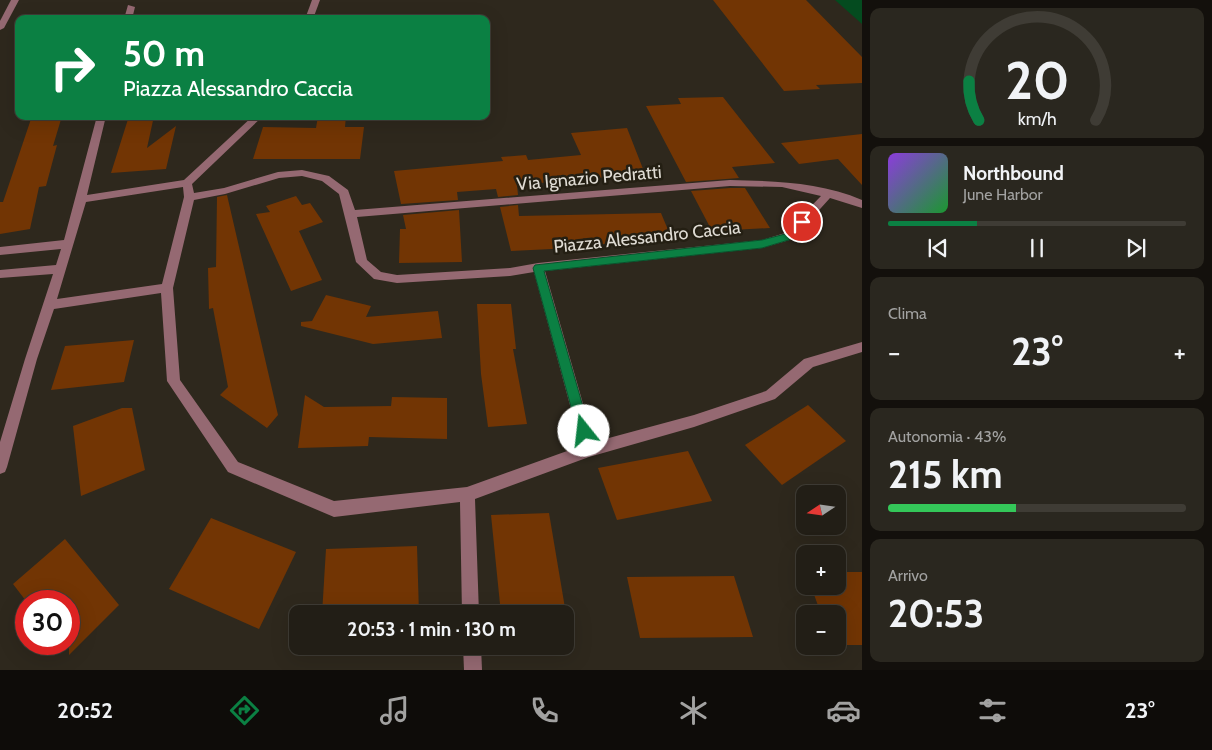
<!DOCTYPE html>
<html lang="it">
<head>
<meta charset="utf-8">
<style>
  :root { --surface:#221e16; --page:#2a271f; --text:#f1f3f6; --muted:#a2a2a1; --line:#3f3c35; --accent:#0b8043 }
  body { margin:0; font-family:Cabin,sans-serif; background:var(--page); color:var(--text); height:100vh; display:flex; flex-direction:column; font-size:19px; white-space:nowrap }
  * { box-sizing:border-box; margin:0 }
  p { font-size:16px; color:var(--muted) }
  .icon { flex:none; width:28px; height:28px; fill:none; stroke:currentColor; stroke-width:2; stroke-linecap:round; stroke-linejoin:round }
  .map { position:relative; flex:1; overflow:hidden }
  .panel { display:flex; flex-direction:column; gap:8px; padding:8px; background:#13100c; width:350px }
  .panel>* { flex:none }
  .banner { position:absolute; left:15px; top:15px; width:475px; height:105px; border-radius:10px; box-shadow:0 5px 20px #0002,0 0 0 1px var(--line); background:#0b8043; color:#fff; overflow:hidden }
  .needle { width:32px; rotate:257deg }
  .tools { position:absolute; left:796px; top:485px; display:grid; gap:10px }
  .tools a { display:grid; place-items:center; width:50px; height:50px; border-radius:10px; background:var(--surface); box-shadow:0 5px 20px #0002,0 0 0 1px var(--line); font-size:25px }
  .speed { position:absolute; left:15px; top:590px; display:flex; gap:10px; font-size:25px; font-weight:700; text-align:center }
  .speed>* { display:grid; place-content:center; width:65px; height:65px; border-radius:50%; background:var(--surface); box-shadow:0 5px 20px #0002,0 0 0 1px var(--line); line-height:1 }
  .speed .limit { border:8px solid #d22; background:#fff; color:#111 }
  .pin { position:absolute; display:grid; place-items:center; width:42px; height:42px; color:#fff; margin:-21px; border:2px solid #fff; border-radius:50%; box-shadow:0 1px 5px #0007 }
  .me { position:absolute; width:55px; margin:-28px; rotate:344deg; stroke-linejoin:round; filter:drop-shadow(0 0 4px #0008) }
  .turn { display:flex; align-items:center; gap:18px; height:105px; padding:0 25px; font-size:22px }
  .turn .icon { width:65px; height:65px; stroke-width:2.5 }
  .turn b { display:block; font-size:35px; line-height:42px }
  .big { font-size:38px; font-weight:700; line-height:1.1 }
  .panel .card { flex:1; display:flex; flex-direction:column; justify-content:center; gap:8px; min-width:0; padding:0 18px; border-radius:10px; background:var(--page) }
  .panel .dial { align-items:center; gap:0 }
  .dial svg { height:130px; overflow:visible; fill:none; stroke:var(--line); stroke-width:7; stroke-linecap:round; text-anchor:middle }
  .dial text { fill:var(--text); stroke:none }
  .song { display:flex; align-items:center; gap:15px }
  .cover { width:60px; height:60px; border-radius:8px; background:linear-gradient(135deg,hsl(270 70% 55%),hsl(130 70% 35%)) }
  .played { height:5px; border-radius:2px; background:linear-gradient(90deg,var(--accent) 30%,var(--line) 30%) }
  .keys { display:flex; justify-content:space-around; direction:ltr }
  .heat { display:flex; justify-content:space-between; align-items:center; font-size:28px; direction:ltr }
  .charge { height:8px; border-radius:4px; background:linear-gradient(90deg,#34c759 43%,var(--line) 0) }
  .trip { position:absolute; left:289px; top:605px; width:285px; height:50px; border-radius:10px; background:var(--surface); box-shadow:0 5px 20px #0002,0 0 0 1px var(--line); font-weight:700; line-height:50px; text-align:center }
  .tab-bar { display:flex; height:80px; justify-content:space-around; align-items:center; background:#0e0c09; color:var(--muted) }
  .tab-bar .icon { width:35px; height:35px }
  .tab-bar .current { color:var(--accent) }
  .tab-bar b { font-size:22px; color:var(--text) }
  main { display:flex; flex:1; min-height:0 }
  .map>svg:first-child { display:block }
  .green { fill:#044b1f }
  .building { fill:#723504 }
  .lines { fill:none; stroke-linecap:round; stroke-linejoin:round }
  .minor { fill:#956972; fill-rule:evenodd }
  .route { fill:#0b8043; stroke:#07532c }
  .labels { text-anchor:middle; stroke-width:5; stroke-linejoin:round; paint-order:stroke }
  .street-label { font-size:18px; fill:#e0dcd4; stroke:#241f13 }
</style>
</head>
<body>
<main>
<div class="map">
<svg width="862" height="670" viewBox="0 0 862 670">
  <rect width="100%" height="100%" fill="#2e281d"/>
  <path class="green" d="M835 0H862V24Z"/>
  <g class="building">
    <path d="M713 0H806L862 57V83L816 85 820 89 784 91Z"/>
    <path d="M723 97 775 163 732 167 739 178 686 182 646 106 681 104 678 98Z"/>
    <path d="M32 116H62L53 146 57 145 46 186 39 187 30 229 0 234V202H3Z"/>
    <path d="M129 116H154L147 148 176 126 166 169 111 173Z"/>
    <path d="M318 116H346L345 127H364L360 159H253L263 127 316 128Z"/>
    <path d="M627 128 645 174 517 185 518 195 498 197 496 189 457 192 458 200 401 204 394 171 503 161 501 157 526 155 528 160 581 155 571 133Z"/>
    <path d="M862 134V185L838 159 799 164 781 143Z"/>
    <path d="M730 188H745L770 228 712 231 691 191Z"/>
    <path d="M227 195 278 415 267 428 220 395 228 387 213 308 209 309 208 268 216 267 217 197Z"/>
    <path d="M296 196 302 205 310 203 323 222 299 231 322 280 291 291 256 214 270 212 266 206Z"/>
    <path d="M518 205 519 216 661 213 673 242 571 245 572 248 511 251 500 207Z"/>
    <path d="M459 210 462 262 399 263 400 229H406L403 215Z"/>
    <path d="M326 295 371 306 366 317 438 311 442 338 373 344 301 326V322L312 321Z"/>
    <path d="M477 304H511L516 349H513L527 424 488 427 481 374Z"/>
    <path d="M134 340 124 382 51 390 65 346Z"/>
    <path d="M305 395 324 407 391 406 392 397 447 398V439L369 437 368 446 298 448Z"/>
    <path d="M808 405 846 441 782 485 745 445Z"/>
    <path d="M122 408H132L145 470 81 496 73 426Z"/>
    <path d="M688 451 712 501 617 520 598 468Z"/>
    <path d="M549 513 566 614H501L491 515Z"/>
    <path d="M211 518 296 552 259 629 169 589Z"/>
    <path d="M65 539 119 605 69 655V601H26L13 584Z"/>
    <path d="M417 546 419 614H322L326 549Z"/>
    <path d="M838 572H862V645H838V614H821L811 586H838Z"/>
    <path d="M734 576 753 637 640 638 627 577Z"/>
  </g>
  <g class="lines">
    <g class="minor">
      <path d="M11 0H19L4 28 0 30V21Z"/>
      <path d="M312 0H320L313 19H305Z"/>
      <path d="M128 5 135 7 132 19H124Z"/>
      <path d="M97 116H106L87 195 184 180 253 116H263L192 184 194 193 224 188 278 172 302 170 329 176 348 190 355 210 730 180C774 181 821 182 862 200V208L830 198 793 239 762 248 545 271 594 442 694 415 766 391 804 359 862 342V352L813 367 775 399 694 427 589 457 475 499 479 614H462L460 502 334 517 228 472 167 381 161 293 54 309 37 359 7 467 5 472 0 474V442L25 359 53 274 0 278V270L56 265 61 249 0 255V247L64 240ZM302 176 322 181 339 194 356 262 374 279 397 283 510 276 534 272 581 446 467 487 334 501 238 462 180 380 173 288 194 200 225 194 279 178ZM730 186 782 187 821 196 785 233 762 240 538 263 510 268 397 275 381 272 367 260 357 217ZM183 187 184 197 162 284 57 299 86 202Z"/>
      <path d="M463 646H481L482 670H464Z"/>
    </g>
  </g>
  <path class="route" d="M802 219 806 222 792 239 762 248 544 271 590 431 588 436 584 437 579 436 533 268 535 265 762 240 785 234 798 220Z"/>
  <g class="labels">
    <g class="street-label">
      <text transform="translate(589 178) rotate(-5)" y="6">Via Ignazio Pedratti</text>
      <text transform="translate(647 237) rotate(-6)" y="6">Piazza Alessandro Caccia</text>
    </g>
  </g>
</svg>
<div class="tools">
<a><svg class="needle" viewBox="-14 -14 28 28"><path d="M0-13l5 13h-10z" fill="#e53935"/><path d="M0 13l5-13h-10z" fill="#a2a2a1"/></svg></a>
<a>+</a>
<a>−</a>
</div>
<div class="speed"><div class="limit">30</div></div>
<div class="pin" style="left:802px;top:222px;background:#d93025"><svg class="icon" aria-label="arrive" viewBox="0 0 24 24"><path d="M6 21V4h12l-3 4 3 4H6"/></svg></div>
<svg class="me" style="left:584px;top:431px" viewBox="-20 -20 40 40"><circle r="19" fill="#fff"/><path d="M0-13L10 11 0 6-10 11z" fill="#0b8043"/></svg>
<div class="trip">20:53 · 1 min · 130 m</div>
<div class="banner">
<div class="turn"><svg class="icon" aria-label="right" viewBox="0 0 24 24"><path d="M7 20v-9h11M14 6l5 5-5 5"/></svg><div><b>50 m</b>Piazza Alessandro Caccia</div></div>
</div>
</div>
<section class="panel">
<div class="card dial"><svg viewBox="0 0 100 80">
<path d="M14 69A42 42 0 1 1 86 69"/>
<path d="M14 69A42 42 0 0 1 8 45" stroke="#0b8043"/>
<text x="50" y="56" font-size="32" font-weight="700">20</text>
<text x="50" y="72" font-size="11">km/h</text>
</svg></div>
<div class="card">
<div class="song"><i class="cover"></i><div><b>Northbound</b><p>June Harbor</p></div></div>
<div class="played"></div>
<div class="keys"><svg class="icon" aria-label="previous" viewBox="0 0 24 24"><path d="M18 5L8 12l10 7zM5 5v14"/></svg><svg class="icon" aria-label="pause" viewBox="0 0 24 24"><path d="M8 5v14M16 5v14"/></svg><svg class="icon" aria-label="next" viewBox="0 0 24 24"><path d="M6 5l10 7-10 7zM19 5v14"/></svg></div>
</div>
<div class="card"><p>Clima</p>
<div class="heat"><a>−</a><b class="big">23°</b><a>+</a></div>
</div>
<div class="card"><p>Autonomia · 43%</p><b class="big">215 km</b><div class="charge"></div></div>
<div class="card"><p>Arrivo</p><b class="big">20:53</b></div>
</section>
</main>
<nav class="tab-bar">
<b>20:52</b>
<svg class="icon current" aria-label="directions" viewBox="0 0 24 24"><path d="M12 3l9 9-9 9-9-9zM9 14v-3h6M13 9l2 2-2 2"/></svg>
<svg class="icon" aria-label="music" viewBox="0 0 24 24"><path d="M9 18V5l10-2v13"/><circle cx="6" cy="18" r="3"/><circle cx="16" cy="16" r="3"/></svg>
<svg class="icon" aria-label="phone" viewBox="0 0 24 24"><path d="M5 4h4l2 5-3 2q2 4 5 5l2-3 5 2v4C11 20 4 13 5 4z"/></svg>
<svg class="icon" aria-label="climate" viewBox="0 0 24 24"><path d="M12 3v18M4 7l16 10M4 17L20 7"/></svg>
<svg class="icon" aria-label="car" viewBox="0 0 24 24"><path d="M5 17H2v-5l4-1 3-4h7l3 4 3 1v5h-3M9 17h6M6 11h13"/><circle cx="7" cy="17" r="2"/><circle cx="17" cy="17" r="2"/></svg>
<svg class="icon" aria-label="filters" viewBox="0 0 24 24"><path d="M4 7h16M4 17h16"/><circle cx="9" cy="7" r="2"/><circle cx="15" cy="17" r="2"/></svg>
<b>23°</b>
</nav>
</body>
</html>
